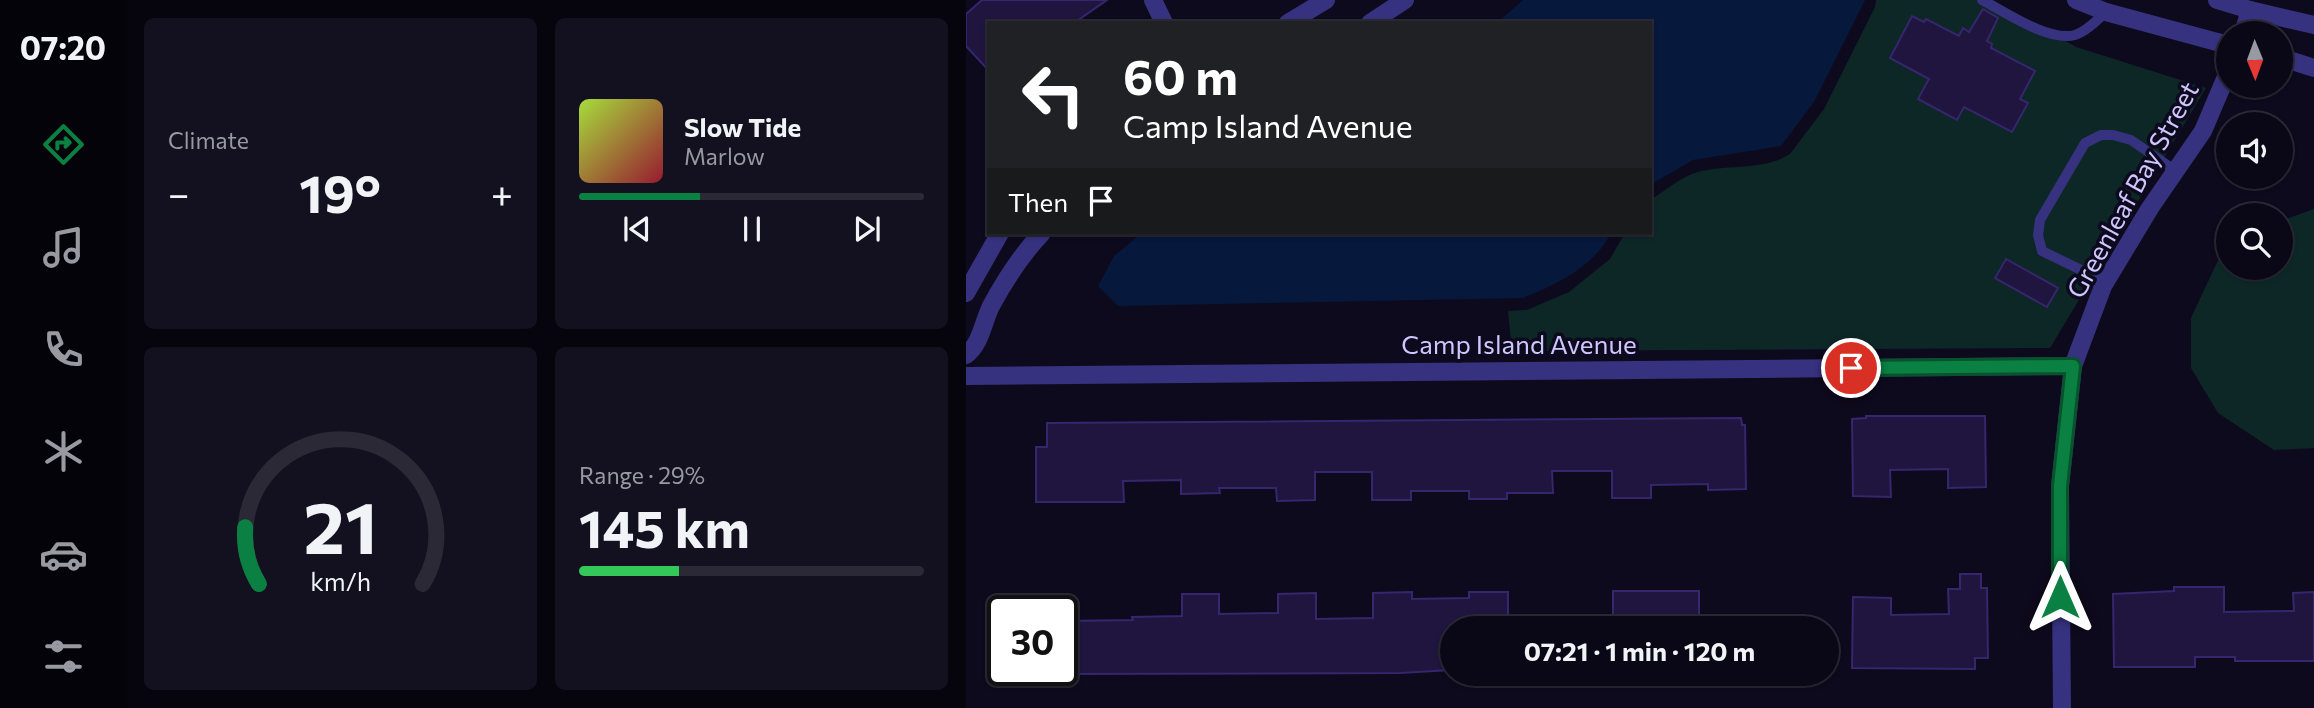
<!DOCTYPE html>
<html lang="en">
<head>
<meta charset="utf-8">
<style>
  :root { --surface:#0a0816; --page:#13111f; --text:#f1f3f6; --muted:#999aa1; --line:#2a2935; --accent:#0b8043 }
  body { margin:0; font-family:Commissioner,sans-serif; background:var(--page); color:var(--text); height:100vh; display:flex; flex-direction:column; font-size:26px; white-space:nowrap }
  * { box-sizing:border-box; margin:0 }
  p { font-size:23px; color:var(--muted) }
  .icon { flex:none; width:38px; height:38px; fill:none; stroke:currentColor; stroke-width:2; stroke-linecap:round; stroke-linejoin:round }
  .map { position:relative; flex:1; overflow:hidden }
  .drawer { display:flex; flex-direction:column; gap:18px; padding:18px; background:#06040c; width:840px }
  .drawer>* { flex:none }
  .banner { position:absolute; left:21px; top:21px; width:665px; height:214px; border-radius:0px; box-shadow:0 2px 5px #0004,0 0 0 2px var(--line); background:#202124; color:#fff; overflow:hidden }
  .needle { width:46px; rotate:179deg }
  .buttons { position:absolute; left:1250px; top:21px; display:grid; gap:14px }
  .buttons a { display:grid; place-items:center; width:77px; height:77px; border-radius:50%; background:var(--surface); box-shadow:0 2px 5px #0004,0 0 0 2px var(--line); font-size:35px }
  .speed { position:absolute; left:21px; top:595px; display:flex; gap:14px; font-size:35px; font-weight:700; text-align:center }
  .speed>* { display:grid; place-content:center; width:91px; height:91px; border-radius:50%; background:var(--surface); box-shadow:0 2px 5px #0004,0 0 0 2px var(--line); line-height:1 }
  .speed .limit { border:4px solid #111; border-radius:10px; background:#fff; color:#111 }
  .pin { position:absolute; display:grid; place-items:center; width:60px; height:60px; color:#fff; margin:-30px; border:4px solid #fff; border-radius:50%; box-shadow:0 2px 7px #0007 }
  .me { position:absolute; width:77px; margin:-38px; rotate:0deg; stroke-linejoin:round; filter:drop-shadow(0 0 5px #0008) }
  .turn { display:flex; align-items:center; gap:24px; height:147px; padding:0 21px; font-size:32px }
  .turn .icon { width:91px; height:91px; stroke-width:2.5 }
  .turn b { display:block; font-size:49px; line-height:60px }
  .then { display:flex; align-items:center; height:66px; padding:0 21px; background:#0003; gap:14px; font-size:26px }
  .big { font-size:52px; font-weight:700; line-height:1.1 }
  .drawer .card { flex:1; display:flex; flex-direction:column; justify-content:center; gap:10px; min-width:0; padding:0 24px; border-radius:10px; background:var(--page) }
  .drawer .dial { align-items:center; gap:0 }
  .dial svg { height:182px; overflow:visible; fill:none; stroke:var(--line); stroke-width:7; stroke-linecap:round; text-anchor:middle }
  .dial text { fill:var(--text); stroke:none }
  .song { display:flex; align-items:center; gap:21px }
  .cover { width:84px; height:84px; border-radius:10px; background:linear-gradient(135deg,hsl(80 70% 55%),hsl(350 70% 35%)) }
  .played { height:7px; border-radius:4px; background:linear-gradient(90deg,var(--accent) 35%,var(--line) 35%) }
  .keys { display:flex; justify-content:space-around; direction:ltr }
  .heat { display:flex; justify-content:space-between; align-items:center; font-size:38px; direction:ltr }
  .charge { height:10px; border-radius:5px; background:linear-gradient(90deg,#34c759 29%,var(--line) 0) }
  .drawer .tiles { flex:1; display:grid; gap:18px; grid-template-columns:repeat(2,1fr) }
  .trip { position:absolute; left:474px; top:616px; width:399px; height:70px; border-radius:35px; background:var(--surface); box-shadow:0 2px 5px #0004,0 0 0 2px var(--line); font-weight:700; line-height:70px; text-align:center }
  main { display:flex; flex:1; min-height:0 }
  .menu { display:flex; flex-direction:column; width:126px; justify-content:space-around; align-items:center; background:#040309; color:var(--muted) }
  .menu .icon { width:49px; height:49px }
  .menu .active { color:var(--accent) }
  .menu b { font-size:32px; color:var(--text) }
  .map>svg:first-child { display:block }
  .green { fill:#0d2727 }
  .water { fill:#06183b }
  .building { fill:#1f153f; stroke:#35266d; stroke-width:2 }
  .lines { fill:none; stroke-linecap:round; stroke-linejoin:round }
  .service { stroke:#37327f; stroke-width:10 }
  .minor { stroke:#37327f; stroke-width:18 }
  .route-casing { stroke:#07532c; stroke-width:18 }
  .route { stroke:#0b8043; stroke-width:12 }
  .labels { text-anchor:middle; stroke-width:7; stroke-linejoin:round; paint-order:stroke }
  .street-label { font-size:26px; fill:#cec6ff; stroke:#0e0a1d }
</style>
</head>
<body>
<main>
<nav class="menu">
<b>07:20</b>
<svg class="icon active" aria-label="directions" viewBox="0 0 24 24"><path d="M12 3l9 9-9 9-9-9zM9 14v-3h6M13 9l2 2-2 2"/></svg>
<svg class="icon" aria-label="music" viewBox="0 0 24 24"><path d="M9 18V5l10-2v13"/><circle cx="6" cy="18" r="3"/><circle cx="16" cy="16" r="3"/></svg>
<svg class="icon" aria-label="phone" viewBox="0 0 24 24"><path d="M5 4h4l2 5-3 2q2 4 5 5l2-3 5 2v4C11 20 4 13 5 4z"/></svg>
<svg class="icon" aria-label="climate" viewBox="0 0 24 24"><path d="M12 3v18M4 7l16 10M4 17L20 7"/></svg>
<svg class="icon" aria-label="car" viewBox="0 0 24 24"><path d="M5 17H2v-5l4-1 3-4h7l3 4 3 1v5h-3M9 17h6M6 11h13"/><circle cx="7" cy="17" r="2"/><circle cx="17" cy="17" r="2"/></svg>
<svg class="icon" aria-label="filters" viewBox="0 0 24 24"><path d="M4 7h16M4 17h16"/><circle cx="9" cy="7" r="2"/><circle cx="15" cy="17" r="2"/></svg>
</nav>
<section class="drawer">
<div class="tiles">
<div class="card"><p>Climate</p>
<div class="heat"><a>−</a><b class="big">19°</b><a>+</a></div>
</div>
<div class="card">
<div class="song"><i class="cover"></i><div><b>Slow Tide</b><p>Marlow</p></div></div>
<div class="played"></div>
<div class="keys"><svg class="icon" aria-label="previous" viewBox="0 0 24 24"><path d="M18 5L8 12l10 7zM5 5v14"/></svg><svg class="icon" aria-label="pause" viewBox="0 0 24 24"><path d="M8 5v14M16 5v14"/></svg><svg class="icon" aria-label="next" viewBox="0 0 24 24"><path d="M6 5l10 7-10 7zM19 5v14"/></svg></div>
</div>
<div class="card dial"><svg viewBox="0 0 100 80">
<path d="M14 69A42 42 0 1 1 86 69"/>
<path d="M14 69A42 42 0 0 1 8 44" stroke="#0b8043"/>
<text x="50" y="56" font-size="32" font-weight="700">21</text>
<text x="50" y="72" font-size="11">km/h</text>
</svg></div>
<div class="card"><p>Range · 29%</p><b class="big">145 km</b><div class="charge"></div></div>
</div>
</section>
<div class="map">
<svg width="1348" height="708" viewBox="0 0 1348 708">
  <rect width="100%" height="100%" fill="#0e0a1d"/>
  <g class="green">
    <path d="M910 0H1027L1110 47 1240 88 1084 348 546 351 542 311 561 310 603 292 644 259 659 233H684V200C699 191 716 176 732 172 761 164 798 171 824 154L858 109 909 7Z"/>
    <path d="M1348 209V448L1308 450 1252 413 1225 368V318L1255 254 1262 250V268H1314V221Z"/>
  </g>
  <g class="water">
    <path d="M557 0H899L848 102 815 146 727 160 684 185V23H531Z"/>
    <path d="M176 233H645C628 267 591 284 557 298L152 306 132 286 148 256Z"/>
  </g>
  <g class="building">
    <path d="M16 0H141L108 23H23V71L0 46V14Z"/>
    <path d="M1017 9 1032 18 1021 41 1026 44 1025 48 1069 71 1054 99 1062 103 1046 132 998 107 991 120 952 99 963 79 924 58 946 16 958 22 960 19 993 36 997 28 1003 32Z"/>
    <path d="M1040 259 1092 288 1081 307 1029 278Z"/>
    <path d="M900 416H1019L1020 487 982 488V469L924 470 925 497 887 496 886 419 900 418Z"/>
    <path d="M775 418 776 425H779L780 489 742 490V484L685 485V498H646V471H586L587 493H541V499H503V491H445V500H406V472H349V500L311 501 310 488H253L254 493 215 494V480L157 481 158 502H70V447H81V423Z"/>
    <path d="M994 574H1015V588H1021L1022 658H1009V669L886 668 887 597 925 598V615L983 614 982 589H994Z"/>
    <path d="M1208 587H1258V612L1328 611 1327 593 1348 592V661H1269V657H1229V667H1148L1147 594 1208 591Z"/>
    <rect x="647" y="591" width="86" height="37"/>
    <path d="M446 592V599L503 598V592H542V628H486L485 670 434 673 96 674V621L167 620 166 617 216 616V594H253V614L312 613V594L350 593V619L407 618V593Z"/>
  </g>
  <g class="lines">
    <g class="service">
      <path d="M1016 0C1039 12 1083 42 1109 35 1121 31 1131 20 1140 12"/>
      <path d="M1140 282 1076 251 1072 235 1074 220 1119 143 1135 135H1147L1165 140 1210 171"/>
    </g>
    <g class="minor">
      <path d="M187 0 198 23"/>
      <path d="M1110 0 1140 12 1262 45"/>
      <path d="M1251 0 1284 10 1348 25"/>
      <path d="M322 23 360 0"/>
      <path d="M404 23 439 0"/>
      <path d="M1277 33 1284 10"/>
      <path d="M1314 57 1348 68"/>
      <path d="M0 293 34 233"/>
      <path d="M0 355C15 344 17 322 25 306 39 280 56 254 76 233"/>
      <path d="M0 376 1107 366"/>
      <path d="M1096 708 1094 486 1107 366 1137 286 1184 208 1237 131 1262 72"/>
    </g>
  </g>
  <g class="lines">
    <g class="route-casing">
      <path id="route" d="M885 368 1107 366 1094 486V597"/>
    </g>
    <use href="#route" class="route"/>
  </g>
  <g class="labels">
    <g class="street-label">
      <text transform="translate(1167 190) rotate(-61)" y="9">Greenleaf Bay Street</text>
      <text x="553" y="354">Camp Island Avenue</text>
    </g>
  </g>
</svg>
<div class="buttons">
<a><svg class="needle" viewBox="-14 -14 28 28"><path d="M0-13l5 13h-10z" fill="#e53935"/><path d="M0 13l5-13h-10z" fill="#999aa1"/></svg></a>
<a><svg class="icon" aria-label="sound" viewBox="0 0 24 24"><path d="M4 9h4l5-4v14l-5-4H4zM17 9q2 3 0 6"/></svg></a>
<a><svg class="icon" aria-label="search" viewBox="0 0 24 24"><circle cx="10" cy="10" r="6"/><path d="M15 15l6 6"/></svg></a>
</div>
<div class="speed"><div class="limit">30</div></div>
<div class="pin" style="left:885px;top:368px;background:#d93025"><svg class="icon" aria-label="arrive" viewBox="0 0 24 24"><path d="M6 21V4h12l-3 4 3 4H6"/></svg></div>
<svg class="me" style="left:1094px;top:597px" viewBox="-20 -20 40 40"><path d="M0-17L14 15 0 8-14 15z" fill="#0b8043" stroke="#fff" stroke-width="4"/></svg>
<div class="trip">07:21 · 1 min · 120 m</div>
<div class="banner">
<div class="turn"><svg class="icon" aria-label="left" viewBox="0 0 24 24"><path d="M17 20v-9H6M10 6l-5 5 5 5"/></svg><div><b>60 m</b>Camp Island Avenue</div></div>
<div class="then">Then<svg class="icon" aria-label="arrive" viewBox="0 0 24 24"><path d="M6 21V4h12l-3 4 3 4H6"/></svg></div>
</div>
</div>
</main>
</body>
</html>
